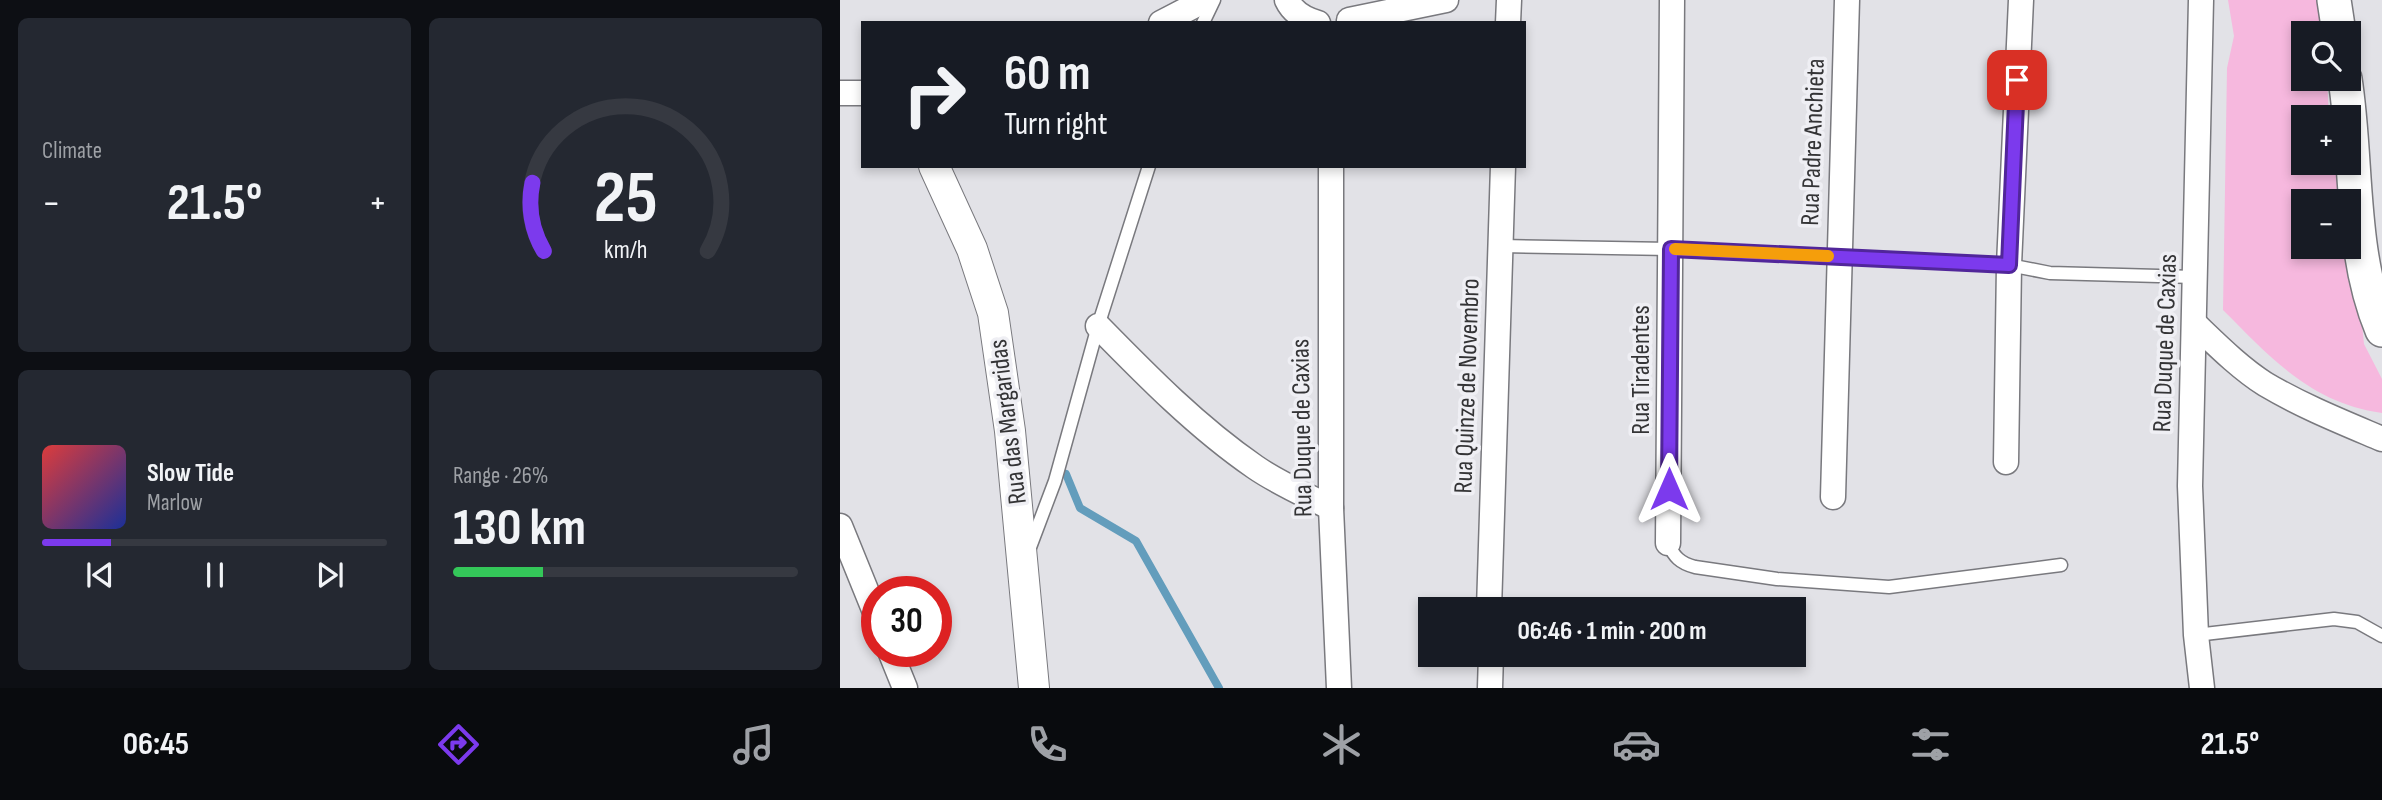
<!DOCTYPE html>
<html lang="en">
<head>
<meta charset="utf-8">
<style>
  :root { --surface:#171b24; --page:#242831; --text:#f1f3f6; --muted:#9ea1a6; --line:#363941; --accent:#7c3aed }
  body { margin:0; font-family:"Sofia Sans Condensed",sans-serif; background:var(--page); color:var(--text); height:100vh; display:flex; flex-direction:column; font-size:26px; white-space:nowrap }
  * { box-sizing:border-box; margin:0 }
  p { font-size:23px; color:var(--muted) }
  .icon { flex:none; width:38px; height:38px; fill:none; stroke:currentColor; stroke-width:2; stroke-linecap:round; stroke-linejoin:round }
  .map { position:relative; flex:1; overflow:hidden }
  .side { display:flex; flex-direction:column; gap:18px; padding:18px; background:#0d0f14; width:840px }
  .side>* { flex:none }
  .top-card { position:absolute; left:21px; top:21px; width:665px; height:147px; border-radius:0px; box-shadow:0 4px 10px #0003; background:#171b24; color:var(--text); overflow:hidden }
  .buttons { position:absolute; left:1451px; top:21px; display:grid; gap:14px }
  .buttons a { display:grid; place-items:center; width:70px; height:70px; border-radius:0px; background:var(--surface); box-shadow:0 4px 10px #0003; font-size:35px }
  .speed { position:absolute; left:21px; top:576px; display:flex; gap:14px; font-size:35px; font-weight:700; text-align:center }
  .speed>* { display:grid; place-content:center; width:91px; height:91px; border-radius:50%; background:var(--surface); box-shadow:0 4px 10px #0003; line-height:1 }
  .speed .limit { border:10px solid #d22; background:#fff; color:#111 }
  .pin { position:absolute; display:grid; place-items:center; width:60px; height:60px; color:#fff; margin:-30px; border-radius:14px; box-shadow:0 4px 10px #0006 }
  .me { position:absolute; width:77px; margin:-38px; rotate:0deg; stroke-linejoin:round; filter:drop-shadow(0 0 5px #0008) }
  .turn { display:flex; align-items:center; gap:24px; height:147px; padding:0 28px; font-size:32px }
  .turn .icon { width:91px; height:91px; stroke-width:2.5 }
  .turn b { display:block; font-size:49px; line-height:60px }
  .big { font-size:52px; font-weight:700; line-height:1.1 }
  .side .card { flex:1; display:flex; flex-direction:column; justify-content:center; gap:10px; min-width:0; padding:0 24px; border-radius:10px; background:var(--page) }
  .side .dial { align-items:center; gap:0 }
  .dial svg { height:182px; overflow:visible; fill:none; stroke:var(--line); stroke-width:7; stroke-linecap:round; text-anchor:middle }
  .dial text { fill:var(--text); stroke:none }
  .song { display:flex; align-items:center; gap:21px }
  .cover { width:84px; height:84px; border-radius:10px; background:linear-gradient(135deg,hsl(0 70% 55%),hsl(230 70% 35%)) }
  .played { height:7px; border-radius:4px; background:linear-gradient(90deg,var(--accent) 20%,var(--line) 20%) }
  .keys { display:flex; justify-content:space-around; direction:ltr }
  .heat { display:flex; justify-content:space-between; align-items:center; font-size:38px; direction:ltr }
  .charge { height:10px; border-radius:5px; background:linear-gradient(90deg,#34c759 26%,var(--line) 0) }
  .side .tiles { flex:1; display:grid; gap:18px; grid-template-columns:repeat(2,1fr) }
  .trip { position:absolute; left:578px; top:597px; width:388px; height:70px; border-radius:0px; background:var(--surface); box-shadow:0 4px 10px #0003; font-weight:700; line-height:70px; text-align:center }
  .tabs { display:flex; height:112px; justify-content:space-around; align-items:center; background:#090b0e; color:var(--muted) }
  .tabs .icon { width:49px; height:49px }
  .tabs .selected { color:var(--accent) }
  .tabs b { font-size:32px; color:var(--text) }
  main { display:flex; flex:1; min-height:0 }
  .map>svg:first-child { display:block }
  .green { fill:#f6b8de }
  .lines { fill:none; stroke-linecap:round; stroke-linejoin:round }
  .stream { stroke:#639dbc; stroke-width:8 }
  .service-casing { stroke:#79797e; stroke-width:15 }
  .minor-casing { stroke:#79797e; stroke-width:27 }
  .tertiary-casing { stroke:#79797e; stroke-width:32 }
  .secondary-casing { stroke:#79797e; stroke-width:36 }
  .service { stroke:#fff; stroke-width:12 }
  .minor { stroke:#fff; stroke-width:24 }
  .tertiary { stroke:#fff; stroke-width:30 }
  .secondary { stroke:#fff; stroke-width:33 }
  .route-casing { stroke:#51269a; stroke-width:18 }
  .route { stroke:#7c3aed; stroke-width:12 }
  .slow { stroke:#f59e0b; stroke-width:12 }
  .labels { text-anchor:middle; stroke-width:7; stroke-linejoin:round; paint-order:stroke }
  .street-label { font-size:26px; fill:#343436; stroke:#efeff4 }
</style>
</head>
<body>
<main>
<section class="side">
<div class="tiles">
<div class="card"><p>Climate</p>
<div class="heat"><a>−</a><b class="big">21.5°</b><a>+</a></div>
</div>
<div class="card dial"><svg viewBox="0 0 100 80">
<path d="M14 69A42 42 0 1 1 86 69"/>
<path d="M14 69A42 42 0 0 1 9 39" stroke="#7c3aed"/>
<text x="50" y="56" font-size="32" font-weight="700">25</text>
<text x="50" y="72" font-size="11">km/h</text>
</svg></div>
<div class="card">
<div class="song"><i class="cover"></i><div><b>Slow Tide</b><p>Marlow</p></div></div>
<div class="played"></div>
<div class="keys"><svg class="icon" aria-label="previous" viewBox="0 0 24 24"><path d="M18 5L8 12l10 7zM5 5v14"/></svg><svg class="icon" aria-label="pause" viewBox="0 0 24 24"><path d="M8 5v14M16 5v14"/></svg><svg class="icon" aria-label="next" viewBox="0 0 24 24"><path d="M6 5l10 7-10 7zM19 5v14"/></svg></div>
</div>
<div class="card"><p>Range · 26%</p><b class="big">130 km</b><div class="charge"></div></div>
</div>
</section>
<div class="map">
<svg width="1542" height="688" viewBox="0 0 1542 688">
  <rect width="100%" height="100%" fill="#e2e2e7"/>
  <path class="green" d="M1388 0H1482L1484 33H1463V79H1487L1489 117H1463V163H1497L1504 201H1463V247H1508L1516 264 1524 344 1542 379V413C1471 403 1432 359 1383 310L1387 68 1394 36Z"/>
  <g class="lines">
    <path class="stream" d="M226 474 240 508 296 541 379 688"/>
    <g class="service-casing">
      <g id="service">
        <path d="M363 23 374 0"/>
        <path d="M662 246 830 249 1169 265 1210 273 1355 277"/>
        <path d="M828 543C834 557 840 563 855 567L937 579 1049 587 1221 565"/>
        <path d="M189 550 215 481 258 326 309 166"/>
        <path d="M1356 635 1494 619 1517 622 1542 636"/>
      </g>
    </g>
    <g class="minor-casing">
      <g id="minor">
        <path d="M447 0C453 13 464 19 478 23"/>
        <path d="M1361 0 1350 486 1356 635 1362 688"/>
        <path d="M321 23 365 0"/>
        <path d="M509 23V20L606 0"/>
        <path d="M668 23 669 0"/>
        <path d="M0 93H23"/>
        <path d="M491 166V508L499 688"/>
        <path d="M1356 325C1378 346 1400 368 1425 384 1462 406 1502 422 1542 439"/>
        <path d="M258 326C307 376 357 427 415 467 438 483 466 495 491 508"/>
        <path d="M1166 462 1169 265 1181 0"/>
        <path d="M993 497 1007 0"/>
        <path d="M0 526 37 617"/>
        <path d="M828 543 832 0"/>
        <path d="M649 609 663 166"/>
        <path d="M50 651 65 688"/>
        <path d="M650 688 651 654"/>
      </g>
    </g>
    <g class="tertiary-casing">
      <path id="tertiary" d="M94 166 132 249 153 313 170 431 194 688"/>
    </g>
    <g class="secondary-casing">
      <g id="secondary">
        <path d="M1494 0 1499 33"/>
        <path d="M1505 79C1518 162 1509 251 1542 330"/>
      </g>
    </g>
    <use href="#service" class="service"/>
    <use href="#minor" class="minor"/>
    <use href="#tertiary" class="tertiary"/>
    <use href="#secondary" class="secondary"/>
  </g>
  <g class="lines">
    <g class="route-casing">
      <path id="route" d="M829 489 831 249 1169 265 1177 80"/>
    </g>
    <use href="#route" class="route"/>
    <path class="slow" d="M835 249 988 256"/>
  </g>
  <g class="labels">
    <g class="street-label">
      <text transform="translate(972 142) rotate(-88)" y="9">Rua Padre Anchieta</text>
      <text transform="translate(1324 343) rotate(-88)" y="9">Rua Duque de Caxias</text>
      <text transform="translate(800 370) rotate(-90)" y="9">Rua Tiradentes</text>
      <text transform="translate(626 386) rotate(-88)" y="9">Rua Quinze de Novembro</text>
      <text transform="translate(167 422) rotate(-97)" y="9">Rua das Margaridas</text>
      <text transform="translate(461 428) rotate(-91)" y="9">Rua Duque de Caxias</text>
    </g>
  </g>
</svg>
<div class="buttons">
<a><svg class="icon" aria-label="search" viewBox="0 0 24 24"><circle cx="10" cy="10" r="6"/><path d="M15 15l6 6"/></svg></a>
<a>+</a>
<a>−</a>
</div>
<div class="speed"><div class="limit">30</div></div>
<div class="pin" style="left:1177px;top:80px;background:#d93025"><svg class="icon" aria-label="arrive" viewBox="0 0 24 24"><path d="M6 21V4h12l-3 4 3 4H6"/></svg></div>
<svg class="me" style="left:829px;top:489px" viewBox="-20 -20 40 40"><path d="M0-17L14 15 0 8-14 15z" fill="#7c3aed" stroke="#fff" stroke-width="4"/></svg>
<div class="trip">06:46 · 1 min · 200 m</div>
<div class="top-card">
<div class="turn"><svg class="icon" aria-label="right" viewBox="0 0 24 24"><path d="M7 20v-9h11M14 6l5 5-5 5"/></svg><div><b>60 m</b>Turn right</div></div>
</div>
</div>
</main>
<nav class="tabs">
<b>06:45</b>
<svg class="icon selected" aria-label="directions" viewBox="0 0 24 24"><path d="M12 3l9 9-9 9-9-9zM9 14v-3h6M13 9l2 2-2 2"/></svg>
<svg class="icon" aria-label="music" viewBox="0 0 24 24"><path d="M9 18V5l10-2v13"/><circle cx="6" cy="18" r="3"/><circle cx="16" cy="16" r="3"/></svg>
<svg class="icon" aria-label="phone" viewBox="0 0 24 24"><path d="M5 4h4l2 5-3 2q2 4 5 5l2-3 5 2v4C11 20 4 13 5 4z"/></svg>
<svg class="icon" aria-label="climate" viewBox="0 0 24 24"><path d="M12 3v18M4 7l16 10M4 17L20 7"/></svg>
<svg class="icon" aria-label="car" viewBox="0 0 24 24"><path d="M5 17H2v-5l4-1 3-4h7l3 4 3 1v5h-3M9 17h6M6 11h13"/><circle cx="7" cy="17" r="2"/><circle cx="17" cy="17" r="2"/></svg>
<svg class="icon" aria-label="filters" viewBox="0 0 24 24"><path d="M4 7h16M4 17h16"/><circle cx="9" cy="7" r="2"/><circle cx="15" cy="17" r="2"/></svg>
<b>21.5°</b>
</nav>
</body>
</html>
